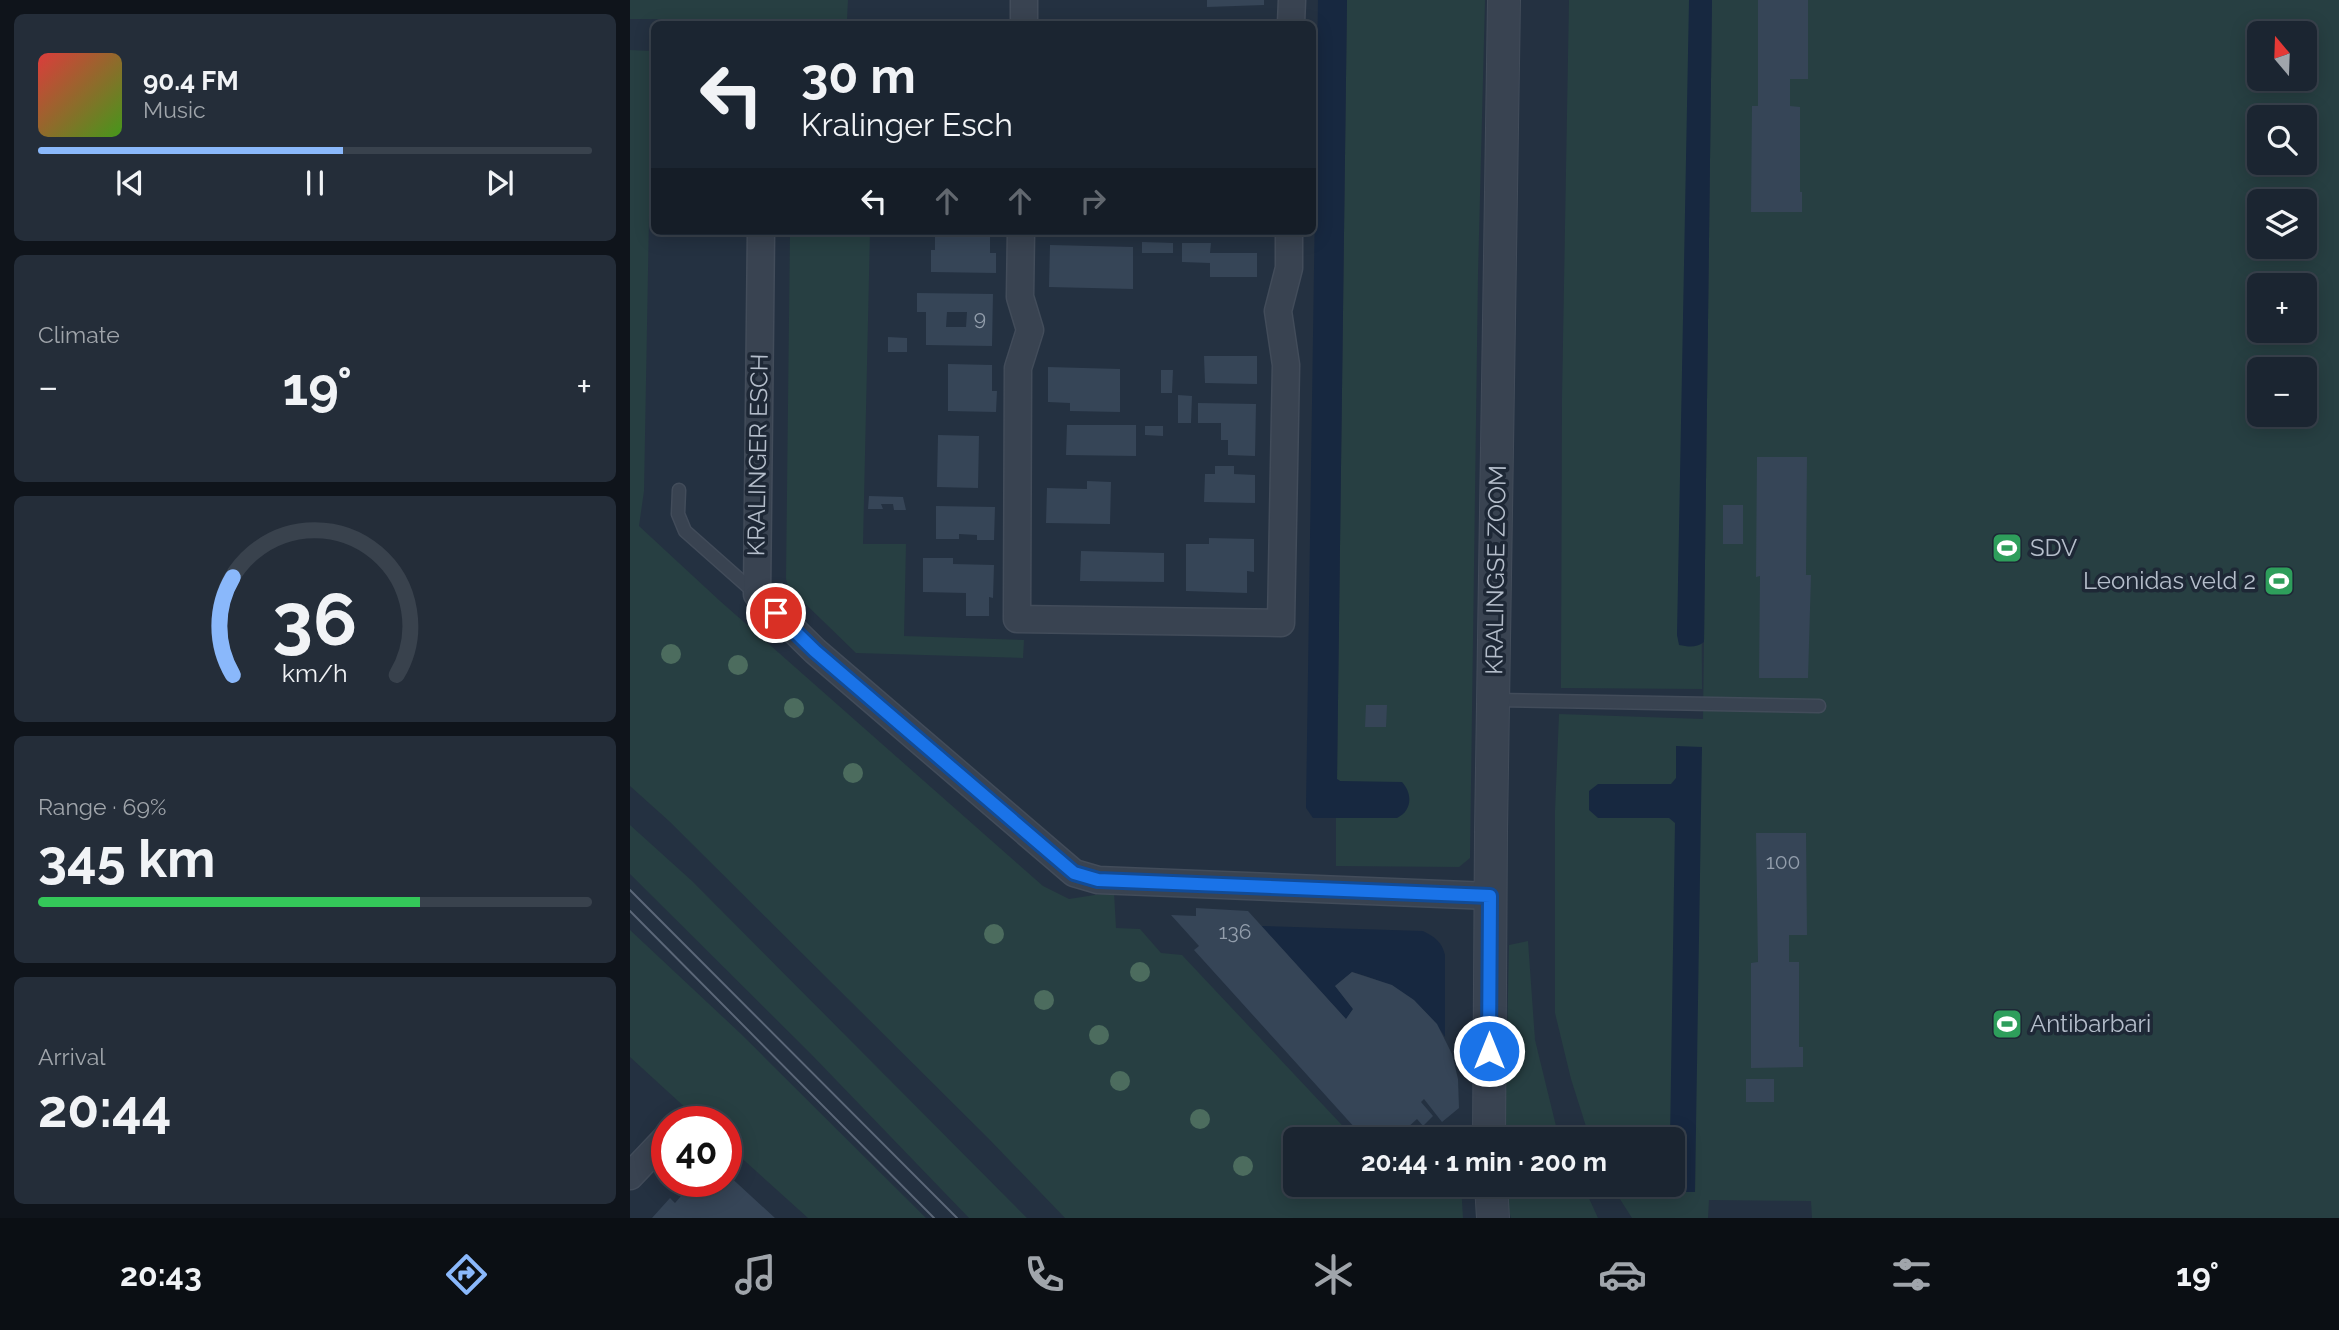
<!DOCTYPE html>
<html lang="en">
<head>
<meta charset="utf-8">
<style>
  :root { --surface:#1b2531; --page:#242d39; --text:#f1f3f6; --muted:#a0a5ab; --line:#39424d; --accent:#8ab8fb }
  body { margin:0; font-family:Raleway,sans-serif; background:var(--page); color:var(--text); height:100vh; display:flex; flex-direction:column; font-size:26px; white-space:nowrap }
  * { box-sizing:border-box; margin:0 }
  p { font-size:23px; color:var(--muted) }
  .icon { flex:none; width:38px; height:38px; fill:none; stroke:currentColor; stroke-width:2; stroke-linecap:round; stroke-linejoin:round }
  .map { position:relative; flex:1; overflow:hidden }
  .drawer { display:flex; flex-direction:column; gap:14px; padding:14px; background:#0f141b; width:630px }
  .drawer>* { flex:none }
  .guide { position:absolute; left:21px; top:21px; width:665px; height:214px; border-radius:10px; box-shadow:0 4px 18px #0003,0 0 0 2px var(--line); background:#1b2531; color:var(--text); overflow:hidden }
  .needle { width:46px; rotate:341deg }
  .fabs { position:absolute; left:1617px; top:21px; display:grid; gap:14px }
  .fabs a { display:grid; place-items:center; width:70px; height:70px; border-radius:10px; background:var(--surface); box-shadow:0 4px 18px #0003,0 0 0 2px var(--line); font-size:35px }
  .speed { position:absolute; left:21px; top:1106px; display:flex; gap:14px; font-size:35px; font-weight:700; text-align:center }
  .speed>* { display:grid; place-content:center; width:91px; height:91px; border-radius:50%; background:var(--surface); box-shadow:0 4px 18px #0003,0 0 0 2px var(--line); line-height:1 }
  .speed .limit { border:10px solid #d22; background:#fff; color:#111 }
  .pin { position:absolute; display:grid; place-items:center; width:60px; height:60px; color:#fff; margin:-30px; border:4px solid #fff; border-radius:50%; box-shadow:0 2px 7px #0007 }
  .me { position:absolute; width:77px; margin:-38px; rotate:0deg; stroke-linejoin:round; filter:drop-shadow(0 0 5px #0008) }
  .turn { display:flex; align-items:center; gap:24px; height:147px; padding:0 35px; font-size:32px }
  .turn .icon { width:91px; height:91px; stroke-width:2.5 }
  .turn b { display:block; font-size:49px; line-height:60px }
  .lanes { display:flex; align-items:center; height:66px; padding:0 35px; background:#0003; justify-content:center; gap:35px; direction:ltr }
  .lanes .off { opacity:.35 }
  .big { font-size:52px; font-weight:700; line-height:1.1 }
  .drawer .widget { flex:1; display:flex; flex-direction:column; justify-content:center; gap:10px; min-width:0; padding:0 24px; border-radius:10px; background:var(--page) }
  .drawer .dial { align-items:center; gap:0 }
  .dial svg { height:182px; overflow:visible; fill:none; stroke:var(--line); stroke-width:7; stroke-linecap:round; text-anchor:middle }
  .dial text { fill:var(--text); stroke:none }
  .song { display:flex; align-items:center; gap:21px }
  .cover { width:84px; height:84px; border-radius:10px; background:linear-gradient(135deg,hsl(0 70% 55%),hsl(100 70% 35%)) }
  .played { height:7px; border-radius:4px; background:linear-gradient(90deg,var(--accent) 55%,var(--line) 55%) }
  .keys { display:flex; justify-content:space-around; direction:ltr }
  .heat { display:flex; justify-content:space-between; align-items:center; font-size:38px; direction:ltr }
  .charge { height:10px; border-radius:5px; background:linear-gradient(90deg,#34c759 69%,var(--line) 0) }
  .trip { position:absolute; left:653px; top:1127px; width:402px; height:70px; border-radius:10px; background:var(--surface); box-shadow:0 4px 18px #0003,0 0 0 2px var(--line); font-weight:700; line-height:70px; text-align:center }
  .tabs { display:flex; height:112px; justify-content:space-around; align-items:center; background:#0b0f14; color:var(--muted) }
  .tabs .icon { width:49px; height:49px }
  .tabs .active { color:var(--accent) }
  .tabs b { font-size:32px; color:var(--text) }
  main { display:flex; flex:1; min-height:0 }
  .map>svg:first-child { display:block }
  .green { fill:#273f42; fill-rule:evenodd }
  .water { fill:#172840 }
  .building { fill:#364557; fill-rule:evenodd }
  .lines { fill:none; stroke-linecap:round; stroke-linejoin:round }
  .service-casing { stroke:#424c5a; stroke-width:15 }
  .minor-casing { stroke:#424c5a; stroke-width:29 }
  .tertiary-casing { stroke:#424c5a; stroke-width:34 }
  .service { stroke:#394351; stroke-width:12 }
  .minor { stroke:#394351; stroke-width:26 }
  .tertiary { stroke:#394351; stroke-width:32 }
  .tram { stroke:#5b6778; stroke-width:2 }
  .tree { fill:#4c6c5e }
  .route-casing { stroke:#114b97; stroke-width:18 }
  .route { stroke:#1a73e8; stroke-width:12 }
  .labels { text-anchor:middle; stroke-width:7; stroke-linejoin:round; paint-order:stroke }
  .number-label { font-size:21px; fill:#939eac }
  .street-label { font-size:24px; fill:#b5becb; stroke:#1e2836 }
  .poi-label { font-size:24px; fill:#b5becb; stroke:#1e2836; text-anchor:start }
</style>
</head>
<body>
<main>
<section class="drawer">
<div class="widget">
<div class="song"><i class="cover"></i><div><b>90.4 FM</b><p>Music</p></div></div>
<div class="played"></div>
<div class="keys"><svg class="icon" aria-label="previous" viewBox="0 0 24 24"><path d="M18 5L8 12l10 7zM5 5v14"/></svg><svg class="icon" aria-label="pause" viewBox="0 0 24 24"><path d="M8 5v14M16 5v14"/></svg><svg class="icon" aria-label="next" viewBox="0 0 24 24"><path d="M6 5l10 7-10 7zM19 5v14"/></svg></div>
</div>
<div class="widget"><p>Climate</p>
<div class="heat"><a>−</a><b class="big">19°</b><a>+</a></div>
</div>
<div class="widget dial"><svg viewBox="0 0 100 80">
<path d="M14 69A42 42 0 1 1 86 69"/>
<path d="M14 69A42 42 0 0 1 14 26" stroke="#8ab8fb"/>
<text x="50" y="56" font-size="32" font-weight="700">36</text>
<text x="50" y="72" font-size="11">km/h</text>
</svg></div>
<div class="widget"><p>Range · 69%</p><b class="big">345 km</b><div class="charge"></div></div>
<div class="widget"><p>Arrival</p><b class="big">20:44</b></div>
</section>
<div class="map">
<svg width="1709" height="1218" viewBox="0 0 1709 1218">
  <rect width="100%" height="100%" fill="#243141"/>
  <g class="green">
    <path d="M0 0H218L217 20 0 19Z"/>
    <path d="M717 0H855L848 274 840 858 829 867 706 866V818H767L707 779Z"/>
    <path d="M939 0H1068L1072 689 931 688 932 399Z"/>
    <path d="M1082 0H1709V1218H1182L1181 1201 1079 1200 1078 1218H1002L981 1185H1043V1139H960L941 1079 925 1013V811L929 714 1073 719ZM1629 33H1675V79H1629ZM1629 117H1675V163H1629ZM1629 201H1675V247H1629ZM1629 285H1675V331H1629ZM1629 369H1675V415H1629Z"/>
    <path d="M0 50 22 51 14 491 9 526 90 601 413 886 439 899 484 892 486 928 510 929 531 953 552 955 725 1139H665V1185H831L833 1218H435L358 1138 39 821 0 786Z"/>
    <path d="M160 231H240L233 544H276L274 636 394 640 393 658 226 653 159 588 156 579Z"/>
    <path d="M0 825 62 881 397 1218H339L180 1053 0 874Z"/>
    <path d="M0 930 110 1033 296 1218H178L96 1144V1122H71L0 1057Z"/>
    <path d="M898 941 905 1040 926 1126 932 1139H875L879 945Z"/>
    <path d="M877 1185H953L968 1218H881L877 1203Z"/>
  </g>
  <g class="water">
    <path d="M688 0H717L707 779 710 781 772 782C783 794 782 811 767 818H683L676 808Z"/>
    <path d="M1059 0H1082L1074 642C1066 648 1059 647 1049 645L1047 635Z"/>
    <path d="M1046 746 1072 747 1065 1192H1039V1185H1043V1139H1040L1045 823 1039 818H968L959 810V791L968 784H1041L1046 778Z"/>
    <path d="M631 926 793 931C805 937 812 942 815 955V1037C792 1001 763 983 722 972L705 986 723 1009 716 1019Z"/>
  </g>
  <g class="building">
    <path d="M577 0H634V5L577 7Z"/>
    <path d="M1128 0H1178V79H1160V106L1170 107V192H1172V212H1121L1122 106H1128Z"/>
    <path d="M326 231H342V237H360V253H366V273L301 272V250H305V236H312L311 234 326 236Z"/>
    <path d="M512 242 543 243V253H512Z"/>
    <path d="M552 243H581L580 253H627V277H580V263L552 262Z"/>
    <path d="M420 245 503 247V289L419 287Z"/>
    <path d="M287 293 363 294 362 346 296 345V312H287ZM317 312H337L336 327H316Z"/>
    <path d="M258 337 277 338V352H258Z"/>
    <path d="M574 356H627V384L575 383Z"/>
    <path d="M318 364 362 365V391H367L366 412 318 411Z"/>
    <path d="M418 367 490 369V412L440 411V403L418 402Z"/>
    <path d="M531 370H543L542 393H531Z"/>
    <path d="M548 395 562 396 561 423H548Z"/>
    <path d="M568 403 626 404 625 456 598 455V440H591V423H568Z"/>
    <path d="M437 425H506V456L436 455Z"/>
    <path d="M515 426H533V436L515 435Z"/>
    <path d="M308 435 349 436 348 488 307 487Z"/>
    <path d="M1127 457H1177L1176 575H1181L1178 678H1129L1130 576 1126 577Z"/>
    <path d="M585 466H604V474L625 475V503L574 502 575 474H585Z"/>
    <path d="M457 481 481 482 480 524 416 523 417 488 457 489Z"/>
    <path d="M239 496 273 497 276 510H264L263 504H251L253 509H238Z"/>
    <rect x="1093" y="505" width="20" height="39"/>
    <path d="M306 506 365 507 364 540H347V535L329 534V539H306Z"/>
    <path d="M579 538 624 539V572L617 571V593L556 591V544H579Z"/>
    <path d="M451 551 534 553V582L450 581Z"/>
    <path d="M293 558H323V564L364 565 363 598 359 597V616H336V593L293 592Z"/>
    <path d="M736 705H757L756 727H735Z"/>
    <path d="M1126 833H1176L1177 935H1159V962H1169V1047H1173V1067L1121 1068V963L1128 962Z"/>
    <path d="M566 908 618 911 716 1019 723 1009 705 986 722 972 762 985 784 1000 807 1024 822 1054 828 1079 829 1108 812 1122 794 1099 791 1102 803 1116 793 1126 787 1119 765 1139H735L564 950 569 946 541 915 566 916Z"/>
    <rect x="1116" y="1079" width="28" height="23"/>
    <path d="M96 1173 145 1218H22L40 1198 45 1203 51 1196 46 1192 48 1190 46 1188 53 1181H96Z"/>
  </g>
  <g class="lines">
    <g class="service-casing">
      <g id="service">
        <path d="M49 490 48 514 55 531 125 593"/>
        <path d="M864 700 1189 706"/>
      </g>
    </g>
    <g class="minor-casing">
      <g id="minor">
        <path d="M394 24V0"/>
        <path d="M661 24 662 0"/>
        <path d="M131 231 127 594 185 651 444 873 468 880 860 896"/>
        <path d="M391 231 390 297 400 330 388 368 387 619 651 623 656 365 648 311 659 268V231"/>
        <path d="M0 1176 37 1137"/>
      </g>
    </g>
    <g class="tertiary-casing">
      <g id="tertiary">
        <path d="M859 1139 861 832 874 0"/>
        <path d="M861 1185 863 1218"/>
      </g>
    </g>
    <use href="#service" class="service"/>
    <use href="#minor" class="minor"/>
    <use href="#tertiary" class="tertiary"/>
    <g class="tram">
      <path d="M0 890 327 1218"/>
      <path d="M0 911 304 1218"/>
    </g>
  </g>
  <g class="tree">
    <circle cx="41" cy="654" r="10"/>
    <circle cx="108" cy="665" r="10"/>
    <circle cx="164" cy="708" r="10"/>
    <circle cx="223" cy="773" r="10"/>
    <circle cx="364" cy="934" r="10"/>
    <circle cx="510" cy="972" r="10"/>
    <circle cx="414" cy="1000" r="10"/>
    <circle cx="469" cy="1035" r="10"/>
    <circle cx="490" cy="1081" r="10"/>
    <circle cx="570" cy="1119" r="10"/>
    <circle cx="613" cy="1166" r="10"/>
  </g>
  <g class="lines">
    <g class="route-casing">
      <path id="route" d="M146 613 185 651 444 873 468 880 860 896 859 1051"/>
    </g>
    <use href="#route" class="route"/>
  </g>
  <defs>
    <g id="stadium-square" transform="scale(1.575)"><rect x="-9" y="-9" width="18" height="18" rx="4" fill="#2e9e5b" stroke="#1e2836"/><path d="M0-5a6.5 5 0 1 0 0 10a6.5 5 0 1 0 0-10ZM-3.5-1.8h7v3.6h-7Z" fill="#fff"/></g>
  </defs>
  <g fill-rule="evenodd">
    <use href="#stadium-square" x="1377" y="548"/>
    <use href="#stadium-square" x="1649" y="581"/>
    <use href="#stadium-square" x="1377" y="1024"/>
  </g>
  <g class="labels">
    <g class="number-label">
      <text x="350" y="325">9</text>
      <text x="1153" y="869">100</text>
      <text x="605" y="939">136</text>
    </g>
    <g class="street-label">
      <text transform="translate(128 455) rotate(-89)" y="8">KRALINGER ESCH</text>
      <text transform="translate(866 570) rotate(-89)" y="8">KRALINGSE ZOOM</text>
    </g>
    <g class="poi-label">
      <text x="1400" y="556">SDV</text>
      <text x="1626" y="589" text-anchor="end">Leonidas veld 2</text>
      <text x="1400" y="1032">Antibarbari</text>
    </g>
  </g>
</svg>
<div class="fabs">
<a><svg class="needle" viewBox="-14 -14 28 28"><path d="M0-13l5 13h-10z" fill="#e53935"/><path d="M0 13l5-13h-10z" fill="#a0a5ab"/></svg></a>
<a><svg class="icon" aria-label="search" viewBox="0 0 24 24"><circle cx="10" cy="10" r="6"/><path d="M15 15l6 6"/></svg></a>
<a><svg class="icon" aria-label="layers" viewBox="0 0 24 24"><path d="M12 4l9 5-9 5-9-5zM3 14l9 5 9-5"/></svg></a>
<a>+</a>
<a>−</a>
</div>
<div class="speed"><div class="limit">40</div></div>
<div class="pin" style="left:146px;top:613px;background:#d93025"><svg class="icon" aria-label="arrive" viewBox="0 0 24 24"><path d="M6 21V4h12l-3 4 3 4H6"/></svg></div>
<svg class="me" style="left:859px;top:1051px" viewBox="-20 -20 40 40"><circle r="17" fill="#1a73e8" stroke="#fff" stroke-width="3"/><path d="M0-11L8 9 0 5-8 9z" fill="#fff"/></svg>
<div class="trip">20:44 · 1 min · 200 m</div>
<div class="guide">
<div class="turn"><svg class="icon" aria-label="left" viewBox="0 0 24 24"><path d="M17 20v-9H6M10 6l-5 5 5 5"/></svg><div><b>30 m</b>Kralinger Esch</div></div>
<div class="lanes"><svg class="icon" aria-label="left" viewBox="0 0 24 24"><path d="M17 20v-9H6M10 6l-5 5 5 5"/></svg><svg class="icon off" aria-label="ahead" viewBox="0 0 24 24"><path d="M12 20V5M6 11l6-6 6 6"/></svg><svg class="icon off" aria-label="ahead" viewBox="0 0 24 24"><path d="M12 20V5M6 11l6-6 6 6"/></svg><svg class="icon off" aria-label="right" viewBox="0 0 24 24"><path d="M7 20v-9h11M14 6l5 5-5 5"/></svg></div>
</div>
</div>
</main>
<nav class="tabs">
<b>20:43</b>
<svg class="icon active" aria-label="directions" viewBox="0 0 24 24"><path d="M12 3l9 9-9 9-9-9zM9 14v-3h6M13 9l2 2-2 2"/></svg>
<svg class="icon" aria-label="music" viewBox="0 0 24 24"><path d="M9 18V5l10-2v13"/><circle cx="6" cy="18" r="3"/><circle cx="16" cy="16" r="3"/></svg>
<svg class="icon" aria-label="phone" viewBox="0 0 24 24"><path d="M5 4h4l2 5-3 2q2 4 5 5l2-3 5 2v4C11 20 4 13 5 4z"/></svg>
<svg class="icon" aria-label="climate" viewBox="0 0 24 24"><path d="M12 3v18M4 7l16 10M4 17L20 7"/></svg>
<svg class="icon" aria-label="car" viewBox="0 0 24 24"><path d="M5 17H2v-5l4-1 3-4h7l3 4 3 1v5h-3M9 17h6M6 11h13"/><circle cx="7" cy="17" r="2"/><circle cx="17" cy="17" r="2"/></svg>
<svg class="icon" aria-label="filters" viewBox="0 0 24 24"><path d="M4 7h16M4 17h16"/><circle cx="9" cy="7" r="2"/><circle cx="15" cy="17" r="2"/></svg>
<b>19°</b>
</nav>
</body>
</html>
